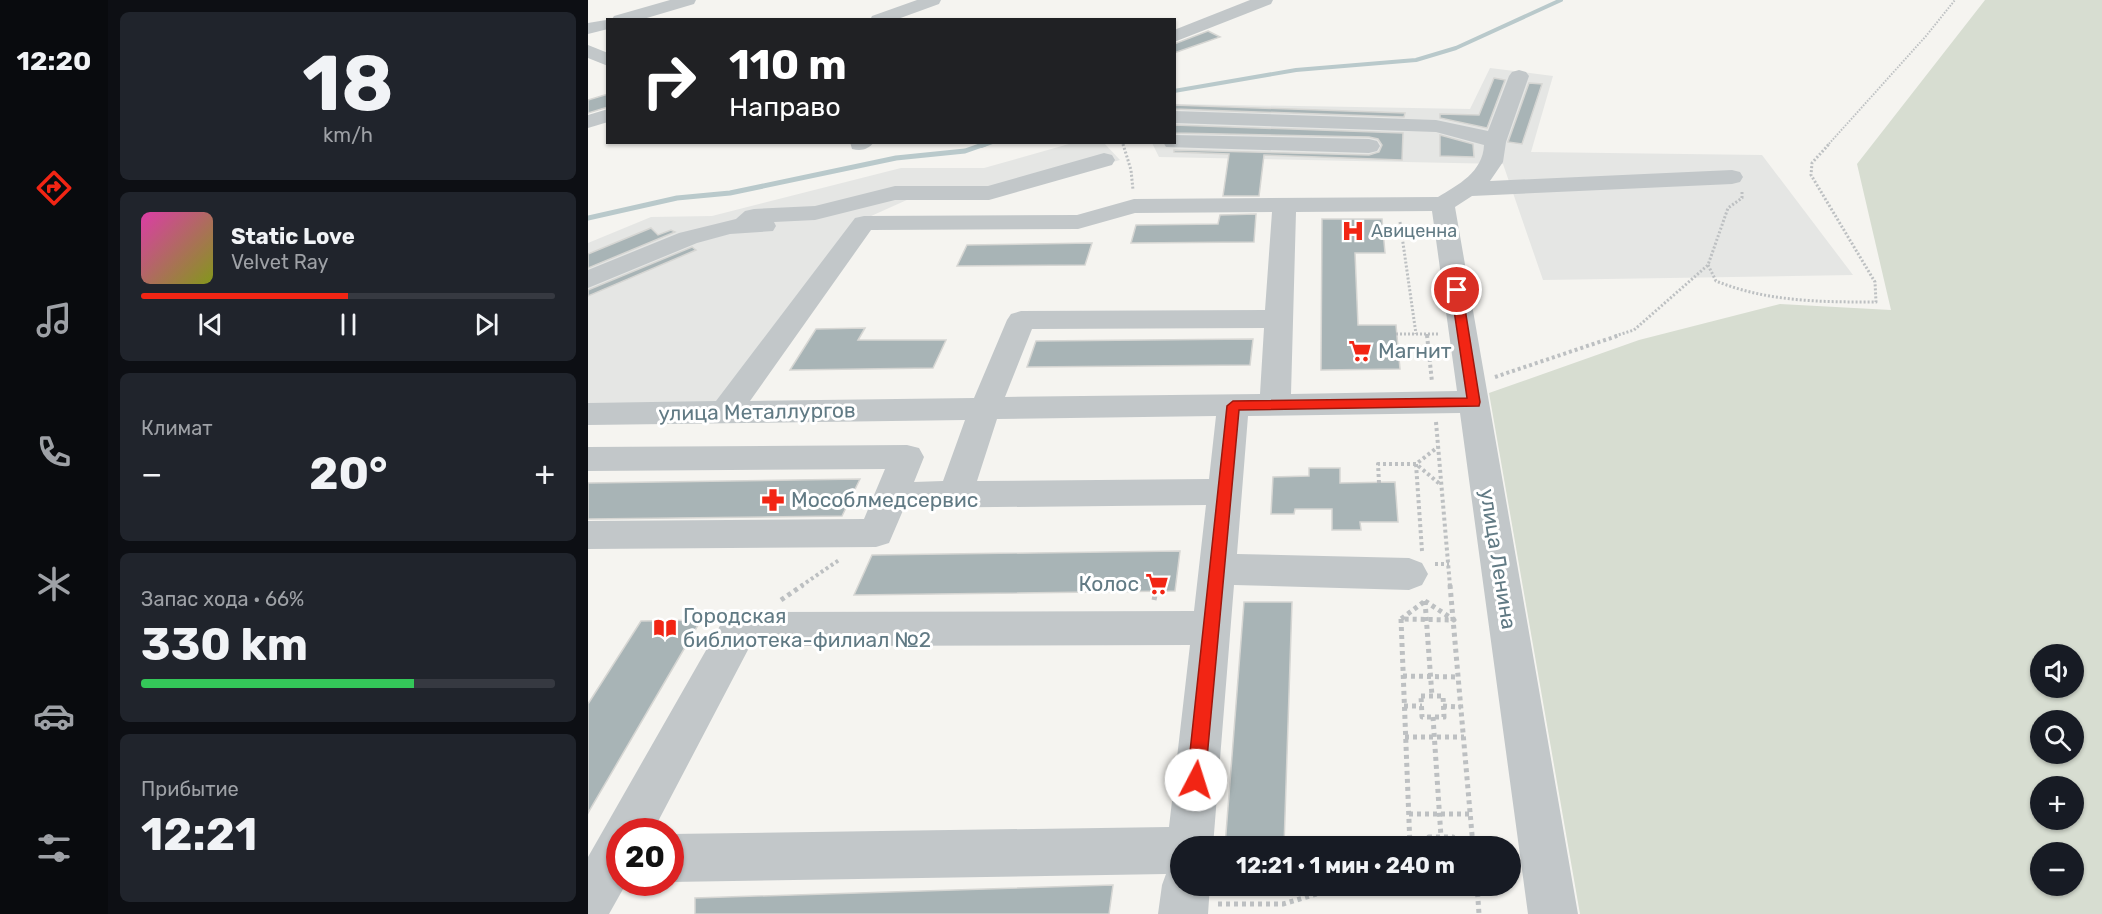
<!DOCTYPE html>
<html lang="ru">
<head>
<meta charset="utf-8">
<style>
  :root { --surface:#171b24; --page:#20242c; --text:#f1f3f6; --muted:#9ea1a6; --line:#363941; --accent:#f22514 }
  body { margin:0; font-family:Rubik,sans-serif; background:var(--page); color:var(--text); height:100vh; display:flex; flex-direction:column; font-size:22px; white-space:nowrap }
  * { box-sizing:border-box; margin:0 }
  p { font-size:20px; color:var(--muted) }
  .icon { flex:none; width:33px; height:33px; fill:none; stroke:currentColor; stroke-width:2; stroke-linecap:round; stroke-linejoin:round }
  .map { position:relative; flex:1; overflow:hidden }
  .side { display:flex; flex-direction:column; gap:12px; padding:12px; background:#0d0f14; width:480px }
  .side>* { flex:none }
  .top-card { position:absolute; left:18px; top:18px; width:570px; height:126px; border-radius:0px; box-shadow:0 2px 4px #0004; background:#202124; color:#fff; overflow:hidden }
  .controls { position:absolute; left:1442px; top:644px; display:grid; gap:12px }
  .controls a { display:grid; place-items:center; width:54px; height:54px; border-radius:50%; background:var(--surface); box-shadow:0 2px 4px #0004; font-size:30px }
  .speed { position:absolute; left:18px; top:818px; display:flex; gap:12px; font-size:30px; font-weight:700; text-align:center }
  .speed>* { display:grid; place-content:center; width:78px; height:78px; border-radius:50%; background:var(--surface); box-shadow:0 2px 4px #0004; line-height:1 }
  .speed .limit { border:9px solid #d22; background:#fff; color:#111 }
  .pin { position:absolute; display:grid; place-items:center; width:51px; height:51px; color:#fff; margin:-26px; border:3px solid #fff; border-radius:50%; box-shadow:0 2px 6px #0007 }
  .me { position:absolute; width:66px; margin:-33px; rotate:5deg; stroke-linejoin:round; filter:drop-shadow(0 0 4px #0008) }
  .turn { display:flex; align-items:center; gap:21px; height:126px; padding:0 24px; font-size:27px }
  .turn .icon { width:78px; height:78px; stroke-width:2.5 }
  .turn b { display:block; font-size:42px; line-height:51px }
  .big { font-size:45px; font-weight:700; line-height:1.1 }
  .side .card { flex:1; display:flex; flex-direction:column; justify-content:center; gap:9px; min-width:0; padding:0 21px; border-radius:9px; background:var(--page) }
  .side .dial { align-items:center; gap:0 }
  .dial b { font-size:78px; line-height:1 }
  .song { display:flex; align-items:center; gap:18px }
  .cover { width:72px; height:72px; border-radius:9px; background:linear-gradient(135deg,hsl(320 70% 55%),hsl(70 70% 35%)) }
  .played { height:6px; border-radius:3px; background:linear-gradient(90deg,var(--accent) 50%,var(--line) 50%) }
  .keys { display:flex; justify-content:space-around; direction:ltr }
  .heat { display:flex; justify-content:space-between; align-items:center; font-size:33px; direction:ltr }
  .charge { height:9px; border-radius:4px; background:linear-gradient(90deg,#34c759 66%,var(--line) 0) }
  .trip { position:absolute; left:582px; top:836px; width:351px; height:60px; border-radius:30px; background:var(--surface); box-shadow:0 2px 4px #0004; font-weight:700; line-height:60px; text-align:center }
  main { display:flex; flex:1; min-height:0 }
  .tabs { display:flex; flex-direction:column; width:108px; justify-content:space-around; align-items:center; background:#090b0e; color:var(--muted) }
  .tabs .icon { width:42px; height:42px }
  .tabs .active { color:var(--accent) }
  .tabs b { font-size:27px; color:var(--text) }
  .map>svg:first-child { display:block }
  .built { fill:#e5e6e4 }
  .green { fill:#d7ddd1; fill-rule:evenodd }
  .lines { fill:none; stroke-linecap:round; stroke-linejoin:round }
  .stream-far1 { stroke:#b9c9cb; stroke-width:4 }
  .stream { stroke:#b9c9cb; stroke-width:5 }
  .building { fill:#a8b4b6; stroke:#d6d6d3; stroke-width:1.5 }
  .path-far3 { stroke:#bdc0c2; stroke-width:2; stroke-dasharray:1.5 1.5; stroke-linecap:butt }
  .path-far2 { stroke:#bdc0c2; stroke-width:3; stroke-dasharray:2 2; stroke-linecap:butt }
  .path-far1 { stroke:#bdc0c2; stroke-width:4; stroke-dasharray:3 3; stroke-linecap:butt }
  .path { stroke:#bdc0c2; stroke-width:5; stroke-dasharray:4 4; stroke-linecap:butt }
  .minor { fill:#c2c7c9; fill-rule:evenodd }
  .route { fill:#f22514; stroke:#9d180d; stroke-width:1.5 }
  .labels { text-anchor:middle; stroke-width:6; stroke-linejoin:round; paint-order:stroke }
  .far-poi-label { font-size:18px; fill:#617a84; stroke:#fff; text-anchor:start }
  .poi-label { font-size:21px; fill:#617a84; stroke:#fff; text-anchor:start }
  .street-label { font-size:21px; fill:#617a84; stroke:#fff }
</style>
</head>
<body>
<main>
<nav class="tabs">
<b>12:20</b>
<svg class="icon active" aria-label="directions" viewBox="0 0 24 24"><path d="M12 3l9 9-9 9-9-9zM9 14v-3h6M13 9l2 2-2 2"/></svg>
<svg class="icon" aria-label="music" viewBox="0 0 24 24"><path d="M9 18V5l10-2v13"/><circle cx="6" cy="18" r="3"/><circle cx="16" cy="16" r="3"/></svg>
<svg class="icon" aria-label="phone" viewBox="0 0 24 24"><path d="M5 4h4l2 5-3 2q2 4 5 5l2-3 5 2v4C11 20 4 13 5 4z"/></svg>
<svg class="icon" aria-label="climate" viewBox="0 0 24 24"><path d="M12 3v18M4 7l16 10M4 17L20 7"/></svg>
<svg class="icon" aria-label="car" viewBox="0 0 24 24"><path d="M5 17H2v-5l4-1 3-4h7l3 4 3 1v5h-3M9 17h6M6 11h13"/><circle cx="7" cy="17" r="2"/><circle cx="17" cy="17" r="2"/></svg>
<svg class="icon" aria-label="filters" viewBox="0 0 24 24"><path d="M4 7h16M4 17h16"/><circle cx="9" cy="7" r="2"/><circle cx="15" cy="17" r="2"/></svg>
</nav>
<section class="side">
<div class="card dial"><b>18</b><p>km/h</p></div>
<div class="card">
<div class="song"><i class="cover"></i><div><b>Static Love</b><p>Velvet Ray</p></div></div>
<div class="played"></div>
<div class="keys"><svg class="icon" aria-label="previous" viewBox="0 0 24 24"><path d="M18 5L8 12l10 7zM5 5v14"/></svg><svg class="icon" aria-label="pause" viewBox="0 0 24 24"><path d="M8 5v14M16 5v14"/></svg><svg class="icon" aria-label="next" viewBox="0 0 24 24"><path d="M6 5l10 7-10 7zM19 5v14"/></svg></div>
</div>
<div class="card"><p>Климат</p>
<div class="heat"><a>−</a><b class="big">20°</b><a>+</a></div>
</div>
<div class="card"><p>Запас хода · 66%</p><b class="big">330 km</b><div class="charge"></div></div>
<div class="card"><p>Прибытие</p><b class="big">12:21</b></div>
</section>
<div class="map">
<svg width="1514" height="914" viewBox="0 0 1514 914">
  <rect width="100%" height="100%" fill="#f5f4f0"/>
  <g class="built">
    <path d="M902 68 965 76 943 152 1174 155 1265 275 955 280 915 164 571 157 564 143 586 142 587 104 882 109Z"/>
    <path d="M488 142 516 143 532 160 396 200 321 199 272 221 134 405 0 406V243L63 217 124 216 313 168H396Z"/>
  </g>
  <path class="green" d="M1397 0H1514V914H992L901 393 1051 340 1192 304 1303 310 1269 164ZM1452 654H1485V687H1452ZM1452 720H1485V753H1452ZM1452 786H1485V819H1452ZM1452 852H1485V885H1452Z"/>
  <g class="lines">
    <g class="stream-far1">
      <path d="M586 91 708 70 828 60 868 48 973 0"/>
      <path d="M393 146 404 142"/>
    </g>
    <path class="stream" d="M0 218 89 198 142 193 308 158 377 151 397 144"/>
  </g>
  <g class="building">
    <path d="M620 31 632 37 586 53V44Z"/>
    <path d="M906 78 917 80 899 128 852 118V114L891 115Z"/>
    <path d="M941 83 954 84 934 144 920 142Z"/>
    <path d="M20 94V107L0 113V100Z"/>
    <path d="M586 105 817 113 816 117 586 109Z"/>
    <path d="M586 125 815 133 814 160 676 155 671 196H635L641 154 586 152V150L781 155 791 152 794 145 790 139 781 137 586 133Z"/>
    <path d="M852 135 885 144 886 157 852 156Z"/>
    <path d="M668 214 666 242 543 243 548 225 630 224 632 215Z"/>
    <path d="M734 219H794L797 253H767L770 325H808L812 369 733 370Z"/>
    <path d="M63 228 70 235 83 230 87 232 0 268V254Z"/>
    <path d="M504 243 497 265 369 266 379 245Z"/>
    <path d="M104 247 108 250 0 296V290Z"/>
    <path d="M277 328 270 340H358L345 368 202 370 228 329Z"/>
    <path d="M665 339 662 365 439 367 448 341Z"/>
    <path d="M721 468H752V483L807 482 810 522H772L773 530H744V509H707L706 514H683L685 477 721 476Z"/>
    <path d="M272 479 254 516 0 519V483Z"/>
    <path d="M592 551 587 591 266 595 284 555Z"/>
    <path d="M656 602H704L696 846H637Z"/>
    <path d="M113 620 0 813V704L53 621Z"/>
    <path d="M525 885 521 914H107V898Z"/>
  </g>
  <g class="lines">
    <g class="path-far3">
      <path d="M534 142 535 146"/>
      <path d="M1239 146 1338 36 1367 0"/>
    </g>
    <g class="path-far2">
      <path d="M535 144 543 170 545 190"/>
      <path d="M812 222 828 334"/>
      <path d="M1120 265 1128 281C1180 302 1233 302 1288 302L1287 282 1223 175 1224 163 1241 144"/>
      <path d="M808 334H850"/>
      <path d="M839 334V336"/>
      <path d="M1027 336 1046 330 1120 265 1140 208 1154 198V192"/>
    </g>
    <g class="path-far1">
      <path d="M839 335 844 382"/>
      <path d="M907 377 1032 335"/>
      <path d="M848 422 862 586"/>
      <path d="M791 483 790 464H828L853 485"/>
      <path d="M834 551 828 464 850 447"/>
      <path d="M847 564H861"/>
      <path d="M213 586 251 560"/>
    </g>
    <g class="path">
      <path d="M862 585 885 846"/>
      <path d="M193 600 215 585"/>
      <path d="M566 600 568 591"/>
      <path d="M837 601 844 696"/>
      <path d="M837 601 866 620 813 619Z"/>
      <path d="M813 619 822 846"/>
      <path d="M815 676 871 677"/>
      <path d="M833 696H855L856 717H834Z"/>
      <path d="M816 706H834"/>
      <path d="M855 706 873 707"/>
      <path d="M845 717 853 837"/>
      <path d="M817 737H876"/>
      <path d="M821 814H883"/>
      <path d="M842 846 841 837H865L866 846"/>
      <path d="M831 885 889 887"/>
      <path d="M889 885 891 914"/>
      <path d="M630 904H695L759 885"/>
    </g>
    <g class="minor">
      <path d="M82 0H108L106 4 52 20H20V29L0 34V23L24 19 26 16Z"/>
      <path d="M329 0H353L351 4 307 20H282L284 16Z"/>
      <path d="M662 0H685L683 4 586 42V30Z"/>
      <path d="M0 45 20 53V66L0 58Z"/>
      <path d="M931 70 938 72 941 76 918 142 915 162 902 181 1144 170 1152 172 1155 177 1152 182 1144 184 884 196 867 207 990 914H940L872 413 660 416 649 554 821 558 834 563 840 574 834 585 821 590 646 585 625 846H592V885H622L620 914H570L574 885 578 874 82 882V834L581 827 602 645 162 646 65 831H32V882H39L21 914H0V857L137 617 151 612 606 611 618 505 316 508 301 543 288 547 0 549V521L276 519 297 469 0 471V447L319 445 331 448 336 457 326 482 355 481 377 420 0 425V403L128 401 267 218 276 216 489 215 546 199 850 197C870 185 895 172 896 145L848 132 586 123V111L848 120 900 131 921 76 924 72ZM844 211 869 391 703 394 708 212ZM684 212 677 310 433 311 423 314 419 320 386 398 162 401 283 230 490 229 547 213ZM676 328 672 394 417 397 444 329ZM628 416 621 479 389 481 409 419Z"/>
      <path d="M20 109V122L0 128V115Z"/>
      <path d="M586 135 781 139 789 141 792 146 789 151 781 153 578 147 575 142H586Z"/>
      <path d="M262 142H286C280 150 273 151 264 149Z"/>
      <path d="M516 153 524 155 527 160 524 165 401 200H307L227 220 186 222 188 226 185 231 142 234 109 243 0 288V270L91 233 148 219 157 211 166 209 227 206 307 186H400Z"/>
    </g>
  </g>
  <path class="route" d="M869 287 874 290 892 402 891 406 651 410 617 780 614 787 608 790 601 787 599 780 639 406 645 401 879 398 863 290Z"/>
  <defs>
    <g id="hospital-bare" transform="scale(1.8)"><path d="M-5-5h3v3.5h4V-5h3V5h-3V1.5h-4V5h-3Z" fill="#f22514" stroke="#fff" stroke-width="2.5" paint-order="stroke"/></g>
    <g id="supermarket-bare" transform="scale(1.8)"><path d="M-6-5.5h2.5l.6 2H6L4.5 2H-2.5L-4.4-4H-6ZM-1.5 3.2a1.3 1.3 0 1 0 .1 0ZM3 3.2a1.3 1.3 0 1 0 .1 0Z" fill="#f22514" stroke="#fff" stroke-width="2.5" paint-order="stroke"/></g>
    <g id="pharmacy-bare" transform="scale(1.8)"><path d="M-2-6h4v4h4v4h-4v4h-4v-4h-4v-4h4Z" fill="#f22514" stroke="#fff" stroke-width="2.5" paint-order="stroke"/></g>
    <g id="library-bare" transform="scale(1.8)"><path d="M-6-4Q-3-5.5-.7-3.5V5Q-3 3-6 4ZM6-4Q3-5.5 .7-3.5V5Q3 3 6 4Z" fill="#f22514" stroke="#fff" stroke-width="2.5" paint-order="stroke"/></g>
  </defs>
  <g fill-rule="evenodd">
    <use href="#hospital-bare" x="765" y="231"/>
    <use href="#supermarket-bare" x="772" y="351"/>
    <use href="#pharmacy-bare" x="185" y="500"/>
    <use href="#supermarket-bare" x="569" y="584"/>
    <use href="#library-bare" x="77" y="628"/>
  </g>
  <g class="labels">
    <g class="far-poi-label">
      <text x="783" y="237">Авиценна</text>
    </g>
    <g class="poi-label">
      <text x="790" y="358">Магнит</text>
      <text x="203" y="507">Мособлмедсервис</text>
      <text x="551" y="591" text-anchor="end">Колос</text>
      <text x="95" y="623">Городская<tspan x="95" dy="24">библиотека-филиал №2</tspan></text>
    </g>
    <g class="street-label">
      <text transform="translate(169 412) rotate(-1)" y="7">улица Металлургов</text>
      <text transform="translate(910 559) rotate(81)" y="7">улица Ленина</text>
    </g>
  </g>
</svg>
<div class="controls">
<a><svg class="icon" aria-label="sound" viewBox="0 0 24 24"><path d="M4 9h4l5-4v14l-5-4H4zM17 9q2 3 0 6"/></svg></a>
<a><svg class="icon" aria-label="search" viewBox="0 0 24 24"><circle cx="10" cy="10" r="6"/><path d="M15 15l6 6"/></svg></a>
<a>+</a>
<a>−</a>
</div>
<div class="speed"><div class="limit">20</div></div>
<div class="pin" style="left:869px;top:290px;background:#d93025"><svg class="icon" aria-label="arrive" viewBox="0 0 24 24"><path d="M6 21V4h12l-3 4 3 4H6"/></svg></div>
<svg class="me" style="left:608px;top:780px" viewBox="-20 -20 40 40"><circle r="19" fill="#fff"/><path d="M0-13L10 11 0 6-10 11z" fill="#f22514"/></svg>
<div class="trip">12:21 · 1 мин · 240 m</div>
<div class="top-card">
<div class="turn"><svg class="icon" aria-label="right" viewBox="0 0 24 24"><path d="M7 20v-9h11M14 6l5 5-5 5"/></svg><div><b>110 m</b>Направо</div></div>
</div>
</div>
</main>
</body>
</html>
